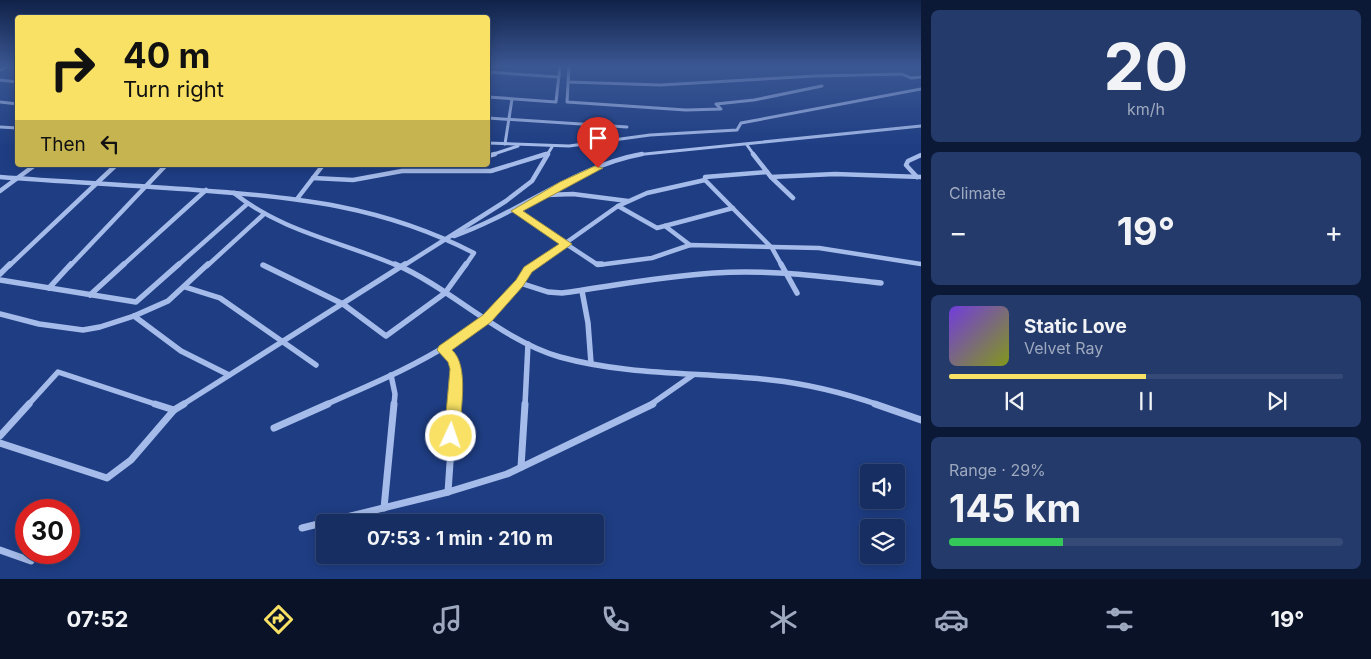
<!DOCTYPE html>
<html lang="en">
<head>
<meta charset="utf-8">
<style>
  :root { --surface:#162e62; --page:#233a6b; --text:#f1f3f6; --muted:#9ea8be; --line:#354a77; --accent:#f8e164 }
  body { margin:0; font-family:Inter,sans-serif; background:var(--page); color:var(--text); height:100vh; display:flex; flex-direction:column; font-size:19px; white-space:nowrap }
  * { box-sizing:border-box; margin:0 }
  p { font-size:16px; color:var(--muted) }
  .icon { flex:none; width:28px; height:28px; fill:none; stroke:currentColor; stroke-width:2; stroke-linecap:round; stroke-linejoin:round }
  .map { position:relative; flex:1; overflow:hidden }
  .side { display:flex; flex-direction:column; gap:10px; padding:10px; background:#0c1936; width:450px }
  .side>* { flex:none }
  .guide { position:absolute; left:15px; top:15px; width:475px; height:152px; border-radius:5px; box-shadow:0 2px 12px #0003,0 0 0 1px var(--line); background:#f8e164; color:#111; overflow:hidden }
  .buttons { position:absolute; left:860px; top:464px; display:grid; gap:10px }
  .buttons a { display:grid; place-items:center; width:45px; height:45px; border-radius:5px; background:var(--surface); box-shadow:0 2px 12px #0003,0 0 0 1px var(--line); font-size:25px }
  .speed { position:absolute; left:15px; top:499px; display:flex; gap:10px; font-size:25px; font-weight:700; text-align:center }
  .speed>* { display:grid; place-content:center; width:65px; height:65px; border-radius:50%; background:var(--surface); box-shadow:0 2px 12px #0003,0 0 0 1px var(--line); line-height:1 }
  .speed .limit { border:8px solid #d22; background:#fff; color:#111 }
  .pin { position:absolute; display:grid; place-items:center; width:42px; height:42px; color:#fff; margin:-51px -21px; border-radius:50% 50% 50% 0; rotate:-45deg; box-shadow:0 0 5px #0007 }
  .pin .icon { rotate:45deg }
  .me { position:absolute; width:55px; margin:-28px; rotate:3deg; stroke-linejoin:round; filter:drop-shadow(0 0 4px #0008) }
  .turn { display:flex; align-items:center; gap:18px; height:105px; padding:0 25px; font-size:22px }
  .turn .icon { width:65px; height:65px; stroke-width:2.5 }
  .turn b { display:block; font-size:35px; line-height:42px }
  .then { display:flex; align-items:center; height:48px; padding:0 25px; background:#0003; gap:10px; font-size:19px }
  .big { font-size:38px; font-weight:700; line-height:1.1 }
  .side .card { flex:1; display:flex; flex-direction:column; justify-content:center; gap:8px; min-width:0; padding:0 18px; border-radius:8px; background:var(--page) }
  .side .dial { align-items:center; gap:0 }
  .dial b { font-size:65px; line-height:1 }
  .song { display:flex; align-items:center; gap:15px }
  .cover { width:60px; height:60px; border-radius:8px; background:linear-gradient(135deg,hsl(260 70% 55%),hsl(70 70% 35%)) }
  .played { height:5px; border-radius:2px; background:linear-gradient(90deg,var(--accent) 50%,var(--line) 50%) }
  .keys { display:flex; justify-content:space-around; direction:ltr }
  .heat { display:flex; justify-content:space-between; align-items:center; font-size:28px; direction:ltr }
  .charge { height:8px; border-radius:4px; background:linear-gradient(90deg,#34c759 29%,var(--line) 0) }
  .trip { position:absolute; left:316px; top:514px; width:288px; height:50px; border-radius:5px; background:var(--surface); box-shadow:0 2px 12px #0003,0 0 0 1px var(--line); font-weight:700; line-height:50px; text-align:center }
  .tabs { display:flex; height:80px; justify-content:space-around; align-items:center; background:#091227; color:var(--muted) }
  .tabs .icon { width:35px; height:35px }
  .tabs .active { color:var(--accent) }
  .tabs b { font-size:22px; color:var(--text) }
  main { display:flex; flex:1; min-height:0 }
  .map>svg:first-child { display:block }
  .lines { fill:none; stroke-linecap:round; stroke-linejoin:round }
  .minor-far3 { stroke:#a5bbe9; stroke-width:3 }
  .minor-far2 { stroke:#a5bbe9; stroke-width:4.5 }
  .minor-far1 { stroke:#a5bbe9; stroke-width:5.5 }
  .minor { stroke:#a5bbe9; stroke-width:7 }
  .route { fill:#f8e164; stroke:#a19241 }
</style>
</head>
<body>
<main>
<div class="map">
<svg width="921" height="579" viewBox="0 0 921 579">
  <rect width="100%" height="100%" fill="#1e3d83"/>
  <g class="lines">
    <g class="minor-far3">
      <path d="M569 66 567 102 686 110 721 109 716 104 754 100 822 86"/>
      <path d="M0 70 9 66"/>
      <path d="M488 72 559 77"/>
      <path d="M0 80 18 82"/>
      <path d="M568 82 660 85 815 76 902 74 911 78 921 77"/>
      <path d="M488 97 556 102 560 66"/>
      <path d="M0 102 18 104"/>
      <path d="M488 118 627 127"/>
      <path d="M0 127 18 128"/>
      <path d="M488 143 569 146 650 135 737 130 741 123 921 89"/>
      <path d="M505 144 512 99"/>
      <path d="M747 145 754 155"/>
      <path d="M491 155 518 146"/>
      <path d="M542 155 548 153"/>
      <path d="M547 155 552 147"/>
      <path d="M635 155 921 126"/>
    </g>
    <g class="minor-far2">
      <path d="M753 154 771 177 793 198"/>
      <path d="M488 156 495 154"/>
      <path d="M767 172 705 177V180L772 248 782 266"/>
      <path d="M0 177C65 182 131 185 196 190 297 197 383 206 474 253L465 266"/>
      <path d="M771 177 835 174 921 177"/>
      <path d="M917 177 906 165 908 161 921 155"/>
      <path d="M313 178 353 180 402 171H491L546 154"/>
      <path d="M0 191 35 165"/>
      <path d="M234 193C282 232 343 242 398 266"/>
      <path d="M547 195 573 194 628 201"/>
      <path d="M297 199 323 165"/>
      <path d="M618 206 657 228 733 208"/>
      <path d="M516 211 598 265 652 258 690 245 819 248 921 264"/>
      <path d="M665 226 690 245"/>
      <path d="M454 236C518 214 575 166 642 154"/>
      <path d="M9 266 116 165"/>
      <path d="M70 266 166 165"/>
      <path d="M122 266 206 190"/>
      <path d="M177 266 246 205"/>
      <path d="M207 266 264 214"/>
      <path d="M403 266 506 201 532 181 548 154"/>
      <path d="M533 266 618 206 647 193 705 180"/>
    </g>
    <g class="minor-far1">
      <path d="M395 264C452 289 501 340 560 357 629 376 701 372 771 380 808 384 844 393 879 405"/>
      <path d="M597 264H602"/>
      <path d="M781 264 797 293"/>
      <path d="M263 265 343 304 386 336 445 293 466 264"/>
      <path d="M0 274 10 264"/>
      <path d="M0 280 136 302 179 264"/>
      <path d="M520 283 548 292 562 293C612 286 663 276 714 273 770 269 825 277 881 283"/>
      <path d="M185 287 220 298 316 365"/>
      <path d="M49 288 71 264"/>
      <path d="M582 291 588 323 591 363"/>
      <path d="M90 295 124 264"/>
      <path d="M0 314 39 324 83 330 100 327 134 316 168 301 208 264"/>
      <path d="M134 316 181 351 229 375"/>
      <path d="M444 350C461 367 455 383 454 405"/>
      <path d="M391 375 395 394 394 405"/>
      <path d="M28 405 58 372 158 405"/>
      <path d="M182 405 405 264"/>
      <path d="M325 405C405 369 477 343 528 269L534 264"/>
      <path d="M525 405 528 344"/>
      <path d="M650 405 693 375"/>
    </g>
    <g class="minor">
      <path d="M155 404 174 410"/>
      <path d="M875 404 921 420"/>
      <path d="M274 428 328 404"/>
      <path d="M0 436 29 404"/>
      <path d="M0 443 107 478 131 460 174 410 184 404"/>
      <path d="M521 467 525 404"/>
      <path d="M448 492 454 404"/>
      <path d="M384 508 394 404"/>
      <path d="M302 528 448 492 507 474 653 404"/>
      <path d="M0 550 31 561"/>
    </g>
  </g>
  <linearGradient id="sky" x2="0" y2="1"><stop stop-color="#102248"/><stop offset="0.45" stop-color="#3b5793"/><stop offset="1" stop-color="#3b5793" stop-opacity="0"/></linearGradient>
  <rect width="921" height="147" fill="url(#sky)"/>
  <path class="route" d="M595 166 603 168 523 211 572 244 532 272 523 286 491 322 452 350C470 366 460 413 459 436L456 440 451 442 446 440 444 436 450 369 448 362 437 350 439 346 483 315 516 280 524 267 559 244 511 211 560 182Z"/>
</svg>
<div class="buttons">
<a><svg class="icon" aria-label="sound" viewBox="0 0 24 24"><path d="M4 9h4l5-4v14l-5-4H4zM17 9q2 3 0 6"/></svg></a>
<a><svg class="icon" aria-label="layers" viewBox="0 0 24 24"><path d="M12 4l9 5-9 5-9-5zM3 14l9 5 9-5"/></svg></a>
</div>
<div class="speed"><div class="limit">30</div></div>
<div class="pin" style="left:598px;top:168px;background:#d93025"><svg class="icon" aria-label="arrive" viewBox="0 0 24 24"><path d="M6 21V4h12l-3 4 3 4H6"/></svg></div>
<svg class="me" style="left:451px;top:436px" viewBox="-20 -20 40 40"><circle r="17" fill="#f8e164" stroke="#fff" stroke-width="3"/><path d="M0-11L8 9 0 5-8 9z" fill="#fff"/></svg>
<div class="trip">07:53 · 1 min · 210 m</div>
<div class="guide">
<div class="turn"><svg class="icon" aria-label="right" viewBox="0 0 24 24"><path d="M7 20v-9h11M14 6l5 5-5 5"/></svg><div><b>40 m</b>Turn right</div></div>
<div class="then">Then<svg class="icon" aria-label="left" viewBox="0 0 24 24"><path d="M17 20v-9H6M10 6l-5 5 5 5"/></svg></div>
</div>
</div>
<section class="side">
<div class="card dial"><b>20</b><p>km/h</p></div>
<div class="card"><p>Climate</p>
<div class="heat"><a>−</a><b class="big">19°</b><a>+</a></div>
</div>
<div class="card">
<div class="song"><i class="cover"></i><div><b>Static Love</b><p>Velvet Ray</p></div></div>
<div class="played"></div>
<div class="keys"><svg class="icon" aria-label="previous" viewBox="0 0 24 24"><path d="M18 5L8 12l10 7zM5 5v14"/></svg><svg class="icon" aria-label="pause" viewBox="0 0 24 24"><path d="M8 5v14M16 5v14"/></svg><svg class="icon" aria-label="next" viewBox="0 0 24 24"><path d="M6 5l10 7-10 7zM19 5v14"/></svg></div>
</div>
<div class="card"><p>Range · 29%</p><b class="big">145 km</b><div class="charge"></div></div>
</section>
</main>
<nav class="tabs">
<b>07:52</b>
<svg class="icon active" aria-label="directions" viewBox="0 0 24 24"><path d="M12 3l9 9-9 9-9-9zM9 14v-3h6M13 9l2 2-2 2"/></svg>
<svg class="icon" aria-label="music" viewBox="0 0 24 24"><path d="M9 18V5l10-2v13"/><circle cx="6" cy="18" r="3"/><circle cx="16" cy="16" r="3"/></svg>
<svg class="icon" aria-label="phone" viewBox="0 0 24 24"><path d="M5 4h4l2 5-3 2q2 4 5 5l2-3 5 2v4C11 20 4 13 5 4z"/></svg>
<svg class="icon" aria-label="climate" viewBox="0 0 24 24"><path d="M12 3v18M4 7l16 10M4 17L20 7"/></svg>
<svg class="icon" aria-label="car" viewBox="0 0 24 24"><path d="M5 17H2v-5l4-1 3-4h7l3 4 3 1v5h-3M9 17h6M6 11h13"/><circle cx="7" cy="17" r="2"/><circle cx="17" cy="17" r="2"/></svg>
<svg class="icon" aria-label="filters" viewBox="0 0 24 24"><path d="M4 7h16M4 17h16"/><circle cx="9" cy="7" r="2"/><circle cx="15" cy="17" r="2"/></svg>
<b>19°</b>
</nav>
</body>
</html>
